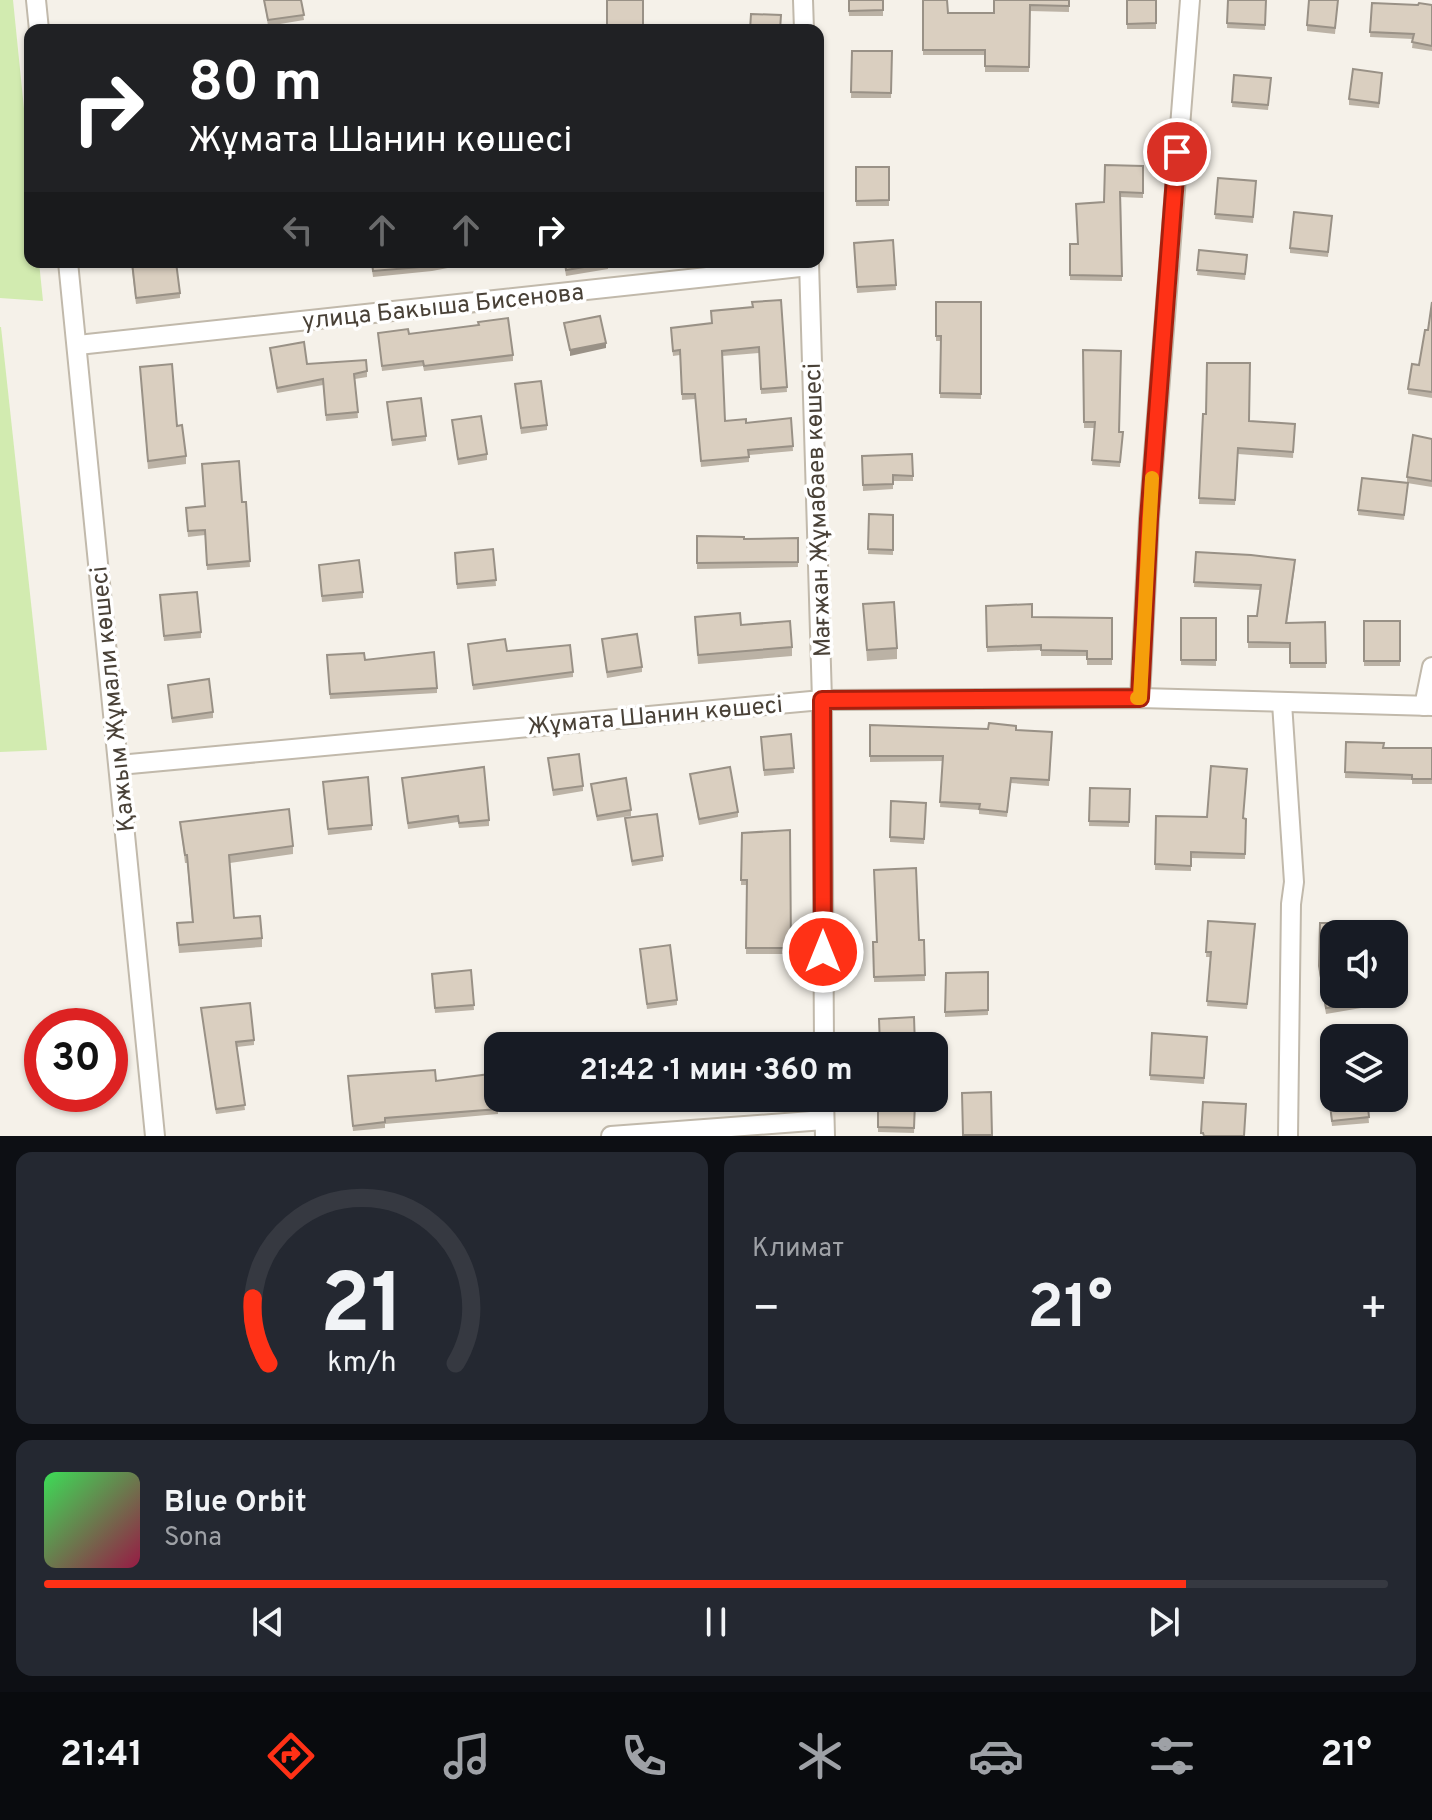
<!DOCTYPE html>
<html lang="ru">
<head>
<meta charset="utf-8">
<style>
  :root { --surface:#171b24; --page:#242831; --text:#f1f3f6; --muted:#9ea1a6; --line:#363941; --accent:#ff3116 }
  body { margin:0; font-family:Overpass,sans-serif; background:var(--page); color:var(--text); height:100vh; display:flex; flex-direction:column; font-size:30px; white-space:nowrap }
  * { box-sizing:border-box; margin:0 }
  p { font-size:26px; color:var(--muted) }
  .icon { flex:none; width:44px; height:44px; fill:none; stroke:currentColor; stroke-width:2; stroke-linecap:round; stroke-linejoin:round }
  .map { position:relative; height:1136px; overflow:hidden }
  .side { display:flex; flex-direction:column; gap:16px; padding:16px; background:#0d0f14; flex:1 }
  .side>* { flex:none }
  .top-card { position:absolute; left:24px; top:24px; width:800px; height:244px; border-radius:16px; box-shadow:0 2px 6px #0004; background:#202124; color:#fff; overflow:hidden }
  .controls { position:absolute; left:1320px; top:920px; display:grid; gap:16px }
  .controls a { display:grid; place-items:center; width:88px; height:88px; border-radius:16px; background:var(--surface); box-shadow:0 2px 6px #0004; font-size:40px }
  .speed { position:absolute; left:24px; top:1008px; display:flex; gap:16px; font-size:40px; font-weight:700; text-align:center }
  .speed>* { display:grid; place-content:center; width:104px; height:104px; border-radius:50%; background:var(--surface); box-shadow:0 2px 6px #0004; line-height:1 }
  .speed .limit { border:12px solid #d22; background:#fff; color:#111 }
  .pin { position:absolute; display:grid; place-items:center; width:68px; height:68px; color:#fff; margin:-34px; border:4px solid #fff; border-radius:50%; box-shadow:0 2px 8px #0007 }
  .me { position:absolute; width:88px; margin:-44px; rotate:0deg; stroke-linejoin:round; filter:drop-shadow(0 0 6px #0008) }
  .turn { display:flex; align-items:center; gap:28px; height:168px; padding:0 32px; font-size:36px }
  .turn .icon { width:104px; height:104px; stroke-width:2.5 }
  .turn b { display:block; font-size:56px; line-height:68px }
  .lanes { display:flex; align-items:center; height:76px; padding:0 32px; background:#0003; justify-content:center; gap:40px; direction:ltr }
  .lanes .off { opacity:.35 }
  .big { font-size:60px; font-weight:700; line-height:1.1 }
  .side .card { flex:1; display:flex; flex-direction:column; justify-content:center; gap:12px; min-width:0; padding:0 28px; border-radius:16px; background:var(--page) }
  .side .dial { align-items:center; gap:0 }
  .dial svg { height:208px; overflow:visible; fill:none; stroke:var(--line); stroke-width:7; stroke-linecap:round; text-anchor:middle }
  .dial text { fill:var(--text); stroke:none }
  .song { display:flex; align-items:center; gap:24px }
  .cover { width:96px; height:96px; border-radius:12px; background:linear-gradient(135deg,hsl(130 70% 55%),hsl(340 70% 35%)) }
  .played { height:8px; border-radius:4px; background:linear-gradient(90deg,var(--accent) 85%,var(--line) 85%) }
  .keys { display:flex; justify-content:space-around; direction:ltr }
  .heat { display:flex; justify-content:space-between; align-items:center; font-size:44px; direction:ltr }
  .side .tiles { flex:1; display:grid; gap:16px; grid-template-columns:1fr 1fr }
  .card:last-child { grid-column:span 2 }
  .trip { position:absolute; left:484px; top:1032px; width:464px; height:80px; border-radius:16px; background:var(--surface); box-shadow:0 2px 6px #0004; font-weight:700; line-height:80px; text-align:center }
  .tab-bar { display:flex; height:128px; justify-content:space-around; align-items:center; background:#090b0e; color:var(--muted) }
  .tab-bar .icon { width:56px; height:56px }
  .tab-bar .on { color:var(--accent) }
  .tab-bar b { font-size:36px; color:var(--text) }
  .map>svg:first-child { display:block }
  .green { fill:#d2ebb0 }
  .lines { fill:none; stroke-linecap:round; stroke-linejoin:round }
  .minor-casing { stroke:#c1b9ab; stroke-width:22 }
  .minor { stroke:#fff; stroke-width:18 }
  .wall { fill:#bbb2a5 }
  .shaded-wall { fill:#999186 }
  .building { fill:#dacfc0; stroke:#999186; stroke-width:2 }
  .route-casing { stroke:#a6200e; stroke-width:20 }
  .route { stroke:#ff3116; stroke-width:14 }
  .slow { stroke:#f59e0b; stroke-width:14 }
  .labels { text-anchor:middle; stroke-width:7; stroke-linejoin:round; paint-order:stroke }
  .street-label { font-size:24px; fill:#494137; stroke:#fff }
</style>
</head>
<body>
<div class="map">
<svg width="1432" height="1136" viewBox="0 0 1432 1136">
  <rect width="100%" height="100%" fill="#f5f1e9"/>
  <g class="green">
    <path d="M0 0H13L30 168V262H39L43 301 0 298Z"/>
    <path d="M0 327H1L47 750 0 752Z"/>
  </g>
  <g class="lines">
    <g class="minor-casing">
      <g id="minor">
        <path d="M36 0 39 30"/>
        <path d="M803 0 804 30"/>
        <path d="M68 262 155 1136"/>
        <path d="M809 262 822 700 824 1046"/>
        <path d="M78 345 809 266"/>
        <path d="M1140 698 1149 519 1190 0"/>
        <path d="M1282 703 1294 882 1291 904 1288 1136"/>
        <path d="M1424 706 1432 667"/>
        <path d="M119 765 822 700 1140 698 1432 706"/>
        <path d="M824 1098 825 1136"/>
        <path d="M611 1136 824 1120"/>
      </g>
    </g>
    <use href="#minor" class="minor"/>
  </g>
  <g class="wall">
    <path d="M264 0H301L304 20 268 26Z"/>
    <rect x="607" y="0" width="36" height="30"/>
    <path d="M848 0H883V16H849Z"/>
    <path d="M923 0 948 13H994V0H1069V12L1030 11 1029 72H985V55H923Z"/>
    <rect x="1127" y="0" width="29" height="29"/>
    <path d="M1228 0H1266L1265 30 1227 28Z"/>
    <path d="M1338 0 1335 34 1307 31V25Z"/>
    <path d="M1372 3 1432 5V51L1412 48 1413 39 1370 37Z"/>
    <path d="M852 51H892L891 98H851Z"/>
    <path d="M1234 75 1271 78 1268 110 1232 107Z"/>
    <path d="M1382 78 1379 108 1349 105V99Z"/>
    <path d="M1143 166V198L1121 197 1122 281 1070 280V244H1078L1104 202Z"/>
    <rect x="856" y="167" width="33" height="39"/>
    <path d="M1218 178 1256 181 1253 223 1215 219Z"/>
    <path d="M1332 216 1328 257 1290 253V248Z"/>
    <path d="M893 240 896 290 857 293 854 243Z"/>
    <path d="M1199 250 1247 260 1245 280 1197 275Z"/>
    <path d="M131 262 180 293V298L136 304Z"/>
    <path d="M371 262H479L432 271 373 277Z"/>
    <path d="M492 262H515L493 266Z"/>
    <path d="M564 262H608V269L566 276Z"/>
    <path d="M781 300 787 392 761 394 759 353 722 356 725 421 746 423 791 418 793 451 749 455V462L701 467 695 399 682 400 680 355 673 356 671 333 711 323 753 307Z"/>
    <path d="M936 302H981V399L940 398 941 341H936Z"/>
    <path d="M1432 302V398L1408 394V389L1419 365 1428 330Z"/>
    <path d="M378 333 409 334 513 355V361L424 371 423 366 382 371Z"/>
    <path d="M270 348 307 364 367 371V377L355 379 358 418 326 421 323 385 277 393Z"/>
    <path d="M1083 350 1119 432H1123L1120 467 1092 465 1094 428H1084Z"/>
    <path d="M140 367 177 426 186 456V464L148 469Z"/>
    <path d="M515 384 547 425V430L521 434Z"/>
    <path d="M387 402 426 436V441L392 446Z"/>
    <path d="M1203 414 1249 421 1295 424 1293 458 1238 454 1235 505 1199 504Z"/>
    <path d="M452 420 487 454V460L458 465Z"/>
    <path d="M1432 439V487L1407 483V477Z"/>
    <path d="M862 456 913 476V481H893V489L863 491Z"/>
    <path d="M1408 483 1404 520 1358 515V510Z"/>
    <path d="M246 502 250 567 207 570 205 535 188 537 186 513Z"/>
    <path d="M869 514 893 515V555L868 554Z"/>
    <path d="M798 538V567L697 569V563L744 539Z"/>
    <path d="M493 549 496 586 457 589 455 558Z"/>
    <path d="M1196 552 1295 566 1287 623 1325 622 1326 668H1290V648H1248V616H1257L1260 590 1194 587Z"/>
    <path d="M319 570 363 592V598L322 602Z"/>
    <path d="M160 601 201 632V638L164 641Z"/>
    <path d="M863 604 897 648V659L867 661Z"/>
    <path d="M986 606 1032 617 1112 618V665H1087V656H1041V650L987 652Z"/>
    <path d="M695 617 741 625 792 647V656L698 664Z"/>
    <path d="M1181 618H1216V666L1181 665Z"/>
    <rect x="1364" y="621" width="36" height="45"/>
    <path d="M602 639 642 667V672L607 678Z"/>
    <path d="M468 644 507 651 573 672V677L473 690Z"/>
    <path d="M327 655 365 660 437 688V693L330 699Z"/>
    <path d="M168 685 213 712V718L172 723Z"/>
    <path d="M870 725 1016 730 1052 732 1049 786 1011 783 1007 817 979 814V810L940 807 943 761 870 762Z"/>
    <path d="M791 734 794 773 764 776 761 737Z"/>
    <path d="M1346 742 1383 748H1432V784H1412V780L1345 778Z"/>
    <path d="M548 758 583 786V791L553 796Z"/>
    <path d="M690 774 738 812V817L699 825Z"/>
    <path d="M402 778 489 820V826L459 828 458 822 408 829Z"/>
    <path d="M591 784 631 810V816L597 821Z"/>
    <path d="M323 787 372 825V830L328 835Z"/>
    <path d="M1090 788 1130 789 1129 827 1089 826Z"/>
    <path d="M891 801 926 803 924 844 890 842Z"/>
    <path d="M1156 816 1246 819 1245 859 1191 858V871L1155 870Z"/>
    <path d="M625 818 663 856V861L632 866Z"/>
    <path d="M180 822 293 846V854L230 863 234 918 262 938V947L179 953 177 931 192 922 187 863H185Z"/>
    <path d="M790 830 791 954H746L747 885H741L742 833Z"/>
    <path d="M1208 921 1255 930 1247 1009 1207 1006 1211 957H1206Z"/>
    <path d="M1320 923 1334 994 1367 1002V1007L1326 1014 1319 971Z"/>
    <path d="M924 940 925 981 874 982 873 942Z"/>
    <path d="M640 949 677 1000V1005L647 1009Z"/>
    <path d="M471 970 474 1010 435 1013 432 974Z"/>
    <path d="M988 972V1015L945 1017V1012Z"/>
    <path d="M201 1008 254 1040V1045L237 1047 245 1110 216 1114Z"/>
    <path d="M1152 1033 1207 1037 1204 1084 1150 1080Z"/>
    <path d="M1323 1052 1334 1098H1367L1369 1123 1332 1126Z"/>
    <path d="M436 1081 549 1098V1104L498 1110V1114L385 1124V1128L353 1131 348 1082Z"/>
    <path d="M589 1098H623V1100L589 1104Z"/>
    <path d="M654 1098H680V1099L654 1101Z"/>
    <path d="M878 1098 915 1102 914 1133 878 1132Z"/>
  </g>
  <path class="shaded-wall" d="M606 343V348L570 356V350Z"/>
  <g class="building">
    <path d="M264 0H301L304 15 268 20Z"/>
    <rect x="607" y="0" width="36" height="29"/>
    <path d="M849 0H883V10L849 11Z"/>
    <path d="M923 0H947L948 13H994V0H1069V6L1030 5 1029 67 985 66V50H923Z"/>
    <path d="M1127 0H1156V23L1127 24Z"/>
    <path d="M1228 0H1266L1265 25 1227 23Z"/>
    <path d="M1309 0H1338L1335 28 1307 25Z"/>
    <path d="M1372 3 1418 5 1419 3 1432 5V46L1412 42 1414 34 1370 32Z"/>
    <path d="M751 14 781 15 780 30H750Z"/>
    <path d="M214 25 215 30H186V28Z"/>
    <path d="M852 51H892L891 93 851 92Z"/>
    <path d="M1353 69 1382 73 1379 103 1349 99Z"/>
    <path d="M1234 75 1271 78 1268 105 1232 102Z"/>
    <path d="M1105 165 1143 166V193L1120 192 1122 276 1070 275V244H1078L1076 204 1104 202Z"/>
    <path d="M856 167H889V200L856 201Z"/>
    <path d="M1218 178 1256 181 1253 217 1215 214Z"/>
    <path d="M1294 212 1332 216 1328 252 1290 248Z"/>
    <path d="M893 240 896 285 857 287 854 243Z"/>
    <path d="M1199 250 1247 255 1245 274 1197 270Z"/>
    <path d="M132 262H176L180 293 136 298Z"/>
    <path d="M372 262H452L432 266 373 271Z"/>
    <path d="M565 262H608V263L566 270Z"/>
    <path d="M781 300 787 387 761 389 759 347 722 351 725 421 746 419V423L791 418 793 446 748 450 749 457 701 461 695 394H682L680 350 673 351 671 328 712 323 711 311 753 307 752 302Z"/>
    <path d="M936 302H981V394L940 393 941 336H936Z"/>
    <path d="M1432 302V392L1408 389 1412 364 1419 365 1425 330H1428Z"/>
    <path d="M600 316 606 343 570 350 564 323Z"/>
    <path d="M508 318 513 355 424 366 423 361 382 366 378 333 408 329 409 334 479 325 478 322Z"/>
    <path d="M304 342 307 364 366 360 367 371 354 374 358 412 326 415 323 379 277 388 270 348Z"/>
    <path d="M1083 350 1121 351 1119 432H1123L1120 462 1092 460 1095 422H1084Z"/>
    <path d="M1207 363H1250L1249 421 1295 424 1293 452 1238 448 1235 500 1199 498 1203 414H1206Z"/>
    <path d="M172 364 177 426 182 425 186 456 148 461 140 367Z"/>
    <path d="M541 381 547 425 521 428 515 384Z"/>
    <path d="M421 398 426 436 392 440 387 402Z"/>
    <path d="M481 416 487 454 458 459 452 420Z"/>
    <path d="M1413 435 1432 439V481L1407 477Z"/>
    <path d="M912 454 913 476 893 475V484L863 485 862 456Z"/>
    <path d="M239 461 242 502H246L250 561 207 565 205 530 188 531 186 508 205 506 202 464Z"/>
    <path d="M1362 478 1408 483 1404 515 1358 510Z"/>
    <path d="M869 514 893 515V550L868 549Z"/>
    <path d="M697 536 744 537V539L798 538V562L697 563Z"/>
    <path d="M493 549 496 580 457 584 455 553Z"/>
    <path d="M1196 552 1251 555 1295 560 1286 623 1325 622 1326 663H1290V643L1248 642V616H1257L1261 585 1194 582Z"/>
    <path d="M359 560 363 592 322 596 319 565Z"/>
    <path d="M197 592 201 632 164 636 160 595Z"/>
    <path d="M894 602 897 648 867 650 863 604Z"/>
    <path d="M1032 604V617L1112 618V659H1087V651L1041 650V645L987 647 986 606Z"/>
    <path d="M740 613 741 625 790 621 792 647 698 655 695 617Z"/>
    <rect x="1181" y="618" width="35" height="42"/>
    <rect x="1364" y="621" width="36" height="40"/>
    <path d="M637 634 642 667 607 672 602 639Z"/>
    <path d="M505 639 507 651 570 645 573 672 473 685 468 644Z"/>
    <path d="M434 652 437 688 330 694 327 655 364 653 365 660Z"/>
    <path d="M209 679 213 712 172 718 168 685Z"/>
    <path d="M989 723 1016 726V730L1052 732 1049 780 1011 778 1007 812 979 809 980 804 940 802 943 756H870V725L988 729Z"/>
    <path d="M791 734 794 768 764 770 761 737Z"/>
    <path d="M1346 742 1384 743 1383 748H1432V779H1412V775L1345 772Z"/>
    <path d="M579 754 583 786 553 790 548 758Z"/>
    <path d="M1211 766 1247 769 1243 818 1246 819 1245 854 1191 852V866L1155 864 1156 816 1207 817Z"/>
    <path d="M484 767 489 820 459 823 458 816 408 823 402 778Z"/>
    <path d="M730 767 738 812 699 819 690 774Z"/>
    <path d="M368 777 372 825 328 829 323 782Z"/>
    <path d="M626 778 631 810 597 816 591 784Z"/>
    <path d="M1090 788 1130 789 1129 822 1089 821Z"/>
    <path d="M891 801 926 803 924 839 890 837Z"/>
    <path d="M289 809 293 846 229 855 234 918 260 916 262 938 179 945 177 923 193 922 187 855H185L180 822Z"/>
    <path d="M657 814 663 856 632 861 625 818Z"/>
    <path d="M790 830 791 948H746L747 880H741L742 833Z"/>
    <path d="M916 868 919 940H924L925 975 874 977 873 942H877L874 870Z"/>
    <path d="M1208 921 1255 924 1247 1004 1207 1001 1211 952H1206Z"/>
    <path d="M1320 923H1353V934H1334V994H1366L1367 1002 1326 1008 1319 966Z"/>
    <path d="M670 945 677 1000 647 1004 640 949Z"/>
    <path d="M471 970 474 1005 435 1008 432 974Z"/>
    <path d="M988 972V1010L945 1012 946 973Z"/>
    <path d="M250 1003 254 1040 236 1042 245 1105 216 1109 201 1008Z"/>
    <path d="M914 1017 915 1046H880L879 1019Z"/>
    <path d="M1152 1033 1207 1037 1204 1078 1150 1075Z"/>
    <path d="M1334 1051V1098H1367L1369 1117 1332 1121 1323 1052Z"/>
    <path d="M435 1070 436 1081 498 1073V1098L549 1099 498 1104V1109L385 1118V1122L353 1126 348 1076Z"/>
    <path d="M991 1092 992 1135H963L962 1093Z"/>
    <path d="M878 1098H910V1102H915L914 1128 878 1127Z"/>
    <path d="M1203 1102 1246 1104 1244 1136H1204L1203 1133H1201Z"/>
  </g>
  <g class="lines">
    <g class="route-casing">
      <path id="route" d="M823 952 822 700 1140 698 1149 519 1177 152"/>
    </g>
    <use href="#route" class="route"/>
    <path class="slow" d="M1137 698H1140L1152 478"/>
  </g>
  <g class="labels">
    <g class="street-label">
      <text transform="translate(443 306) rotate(-6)" y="8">улица Бакыша Бисенова</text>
      <text transform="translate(817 510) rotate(-92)" y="8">Мағжан Жұмабаев көшесі</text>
      <text transform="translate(112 699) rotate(-96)" y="8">Қажым Жұмали көшесі</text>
      <text transform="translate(655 715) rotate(-5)" y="8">Жұмата Шанин көшесі</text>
    </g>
  </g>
</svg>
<div class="controls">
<a><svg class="icon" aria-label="sound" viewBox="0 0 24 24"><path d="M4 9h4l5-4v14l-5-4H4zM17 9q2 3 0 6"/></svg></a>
<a><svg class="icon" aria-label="layers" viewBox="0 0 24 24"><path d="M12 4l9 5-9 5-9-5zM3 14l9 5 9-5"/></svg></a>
</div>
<div class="speed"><div class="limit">30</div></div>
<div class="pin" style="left:1177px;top:152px;background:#d93025"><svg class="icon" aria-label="arrive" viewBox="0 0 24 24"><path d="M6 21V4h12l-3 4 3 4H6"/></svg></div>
<svg class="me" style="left:823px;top:952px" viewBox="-20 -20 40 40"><circle r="17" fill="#ff3116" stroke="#fff" stroke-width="3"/><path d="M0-11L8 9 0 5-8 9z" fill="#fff"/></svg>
<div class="trip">21:42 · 1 мин · 360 m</div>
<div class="top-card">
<div class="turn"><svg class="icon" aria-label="right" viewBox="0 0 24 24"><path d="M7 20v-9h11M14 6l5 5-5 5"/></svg><div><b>80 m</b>Жұмата Шанин көшесі</div></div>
<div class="lanes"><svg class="icon off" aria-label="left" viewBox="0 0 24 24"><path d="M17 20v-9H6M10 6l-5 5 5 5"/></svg><svg class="icon off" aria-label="ahead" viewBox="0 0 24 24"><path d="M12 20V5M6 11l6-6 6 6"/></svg><svg class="icon off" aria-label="ahead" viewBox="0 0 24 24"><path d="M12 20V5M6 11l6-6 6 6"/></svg><svg class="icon" aria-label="right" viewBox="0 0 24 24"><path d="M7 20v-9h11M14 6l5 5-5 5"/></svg></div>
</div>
</div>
<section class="side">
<div class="tiles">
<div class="card dial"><svg viewBox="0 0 100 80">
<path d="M14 69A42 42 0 1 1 86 69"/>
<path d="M14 69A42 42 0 0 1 8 44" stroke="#ff3116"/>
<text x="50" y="56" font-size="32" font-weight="700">21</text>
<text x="50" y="72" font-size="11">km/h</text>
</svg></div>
<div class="card"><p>Климат</p>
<div class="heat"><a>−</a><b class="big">21°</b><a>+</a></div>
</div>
<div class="card">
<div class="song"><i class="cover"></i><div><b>Blue Orbit</b><p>Sona</p></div></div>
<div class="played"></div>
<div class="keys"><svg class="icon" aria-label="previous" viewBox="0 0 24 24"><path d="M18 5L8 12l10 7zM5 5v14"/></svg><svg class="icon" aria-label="pause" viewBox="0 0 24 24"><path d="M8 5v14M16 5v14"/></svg><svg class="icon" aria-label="next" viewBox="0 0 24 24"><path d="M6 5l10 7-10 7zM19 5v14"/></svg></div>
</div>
</div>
</section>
<nav class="tab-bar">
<b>21:41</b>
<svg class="icon on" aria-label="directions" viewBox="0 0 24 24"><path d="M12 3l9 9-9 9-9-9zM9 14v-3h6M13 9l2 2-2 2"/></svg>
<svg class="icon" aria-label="music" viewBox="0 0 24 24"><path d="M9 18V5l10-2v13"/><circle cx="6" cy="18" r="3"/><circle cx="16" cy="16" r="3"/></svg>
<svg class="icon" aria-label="phone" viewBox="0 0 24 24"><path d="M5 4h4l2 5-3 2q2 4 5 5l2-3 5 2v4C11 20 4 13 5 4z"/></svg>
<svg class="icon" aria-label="climate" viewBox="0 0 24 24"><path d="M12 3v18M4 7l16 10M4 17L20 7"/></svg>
<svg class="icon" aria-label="car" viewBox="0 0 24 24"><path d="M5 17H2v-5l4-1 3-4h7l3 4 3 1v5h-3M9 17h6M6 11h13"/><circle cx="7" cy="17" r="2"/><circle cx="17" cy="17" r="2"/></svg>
<svg class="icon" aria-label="filters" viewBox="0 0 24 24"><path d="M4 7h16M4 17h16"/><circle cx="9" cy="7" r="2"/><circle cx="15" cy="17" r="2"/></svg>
<b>21°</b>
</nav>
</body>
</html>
